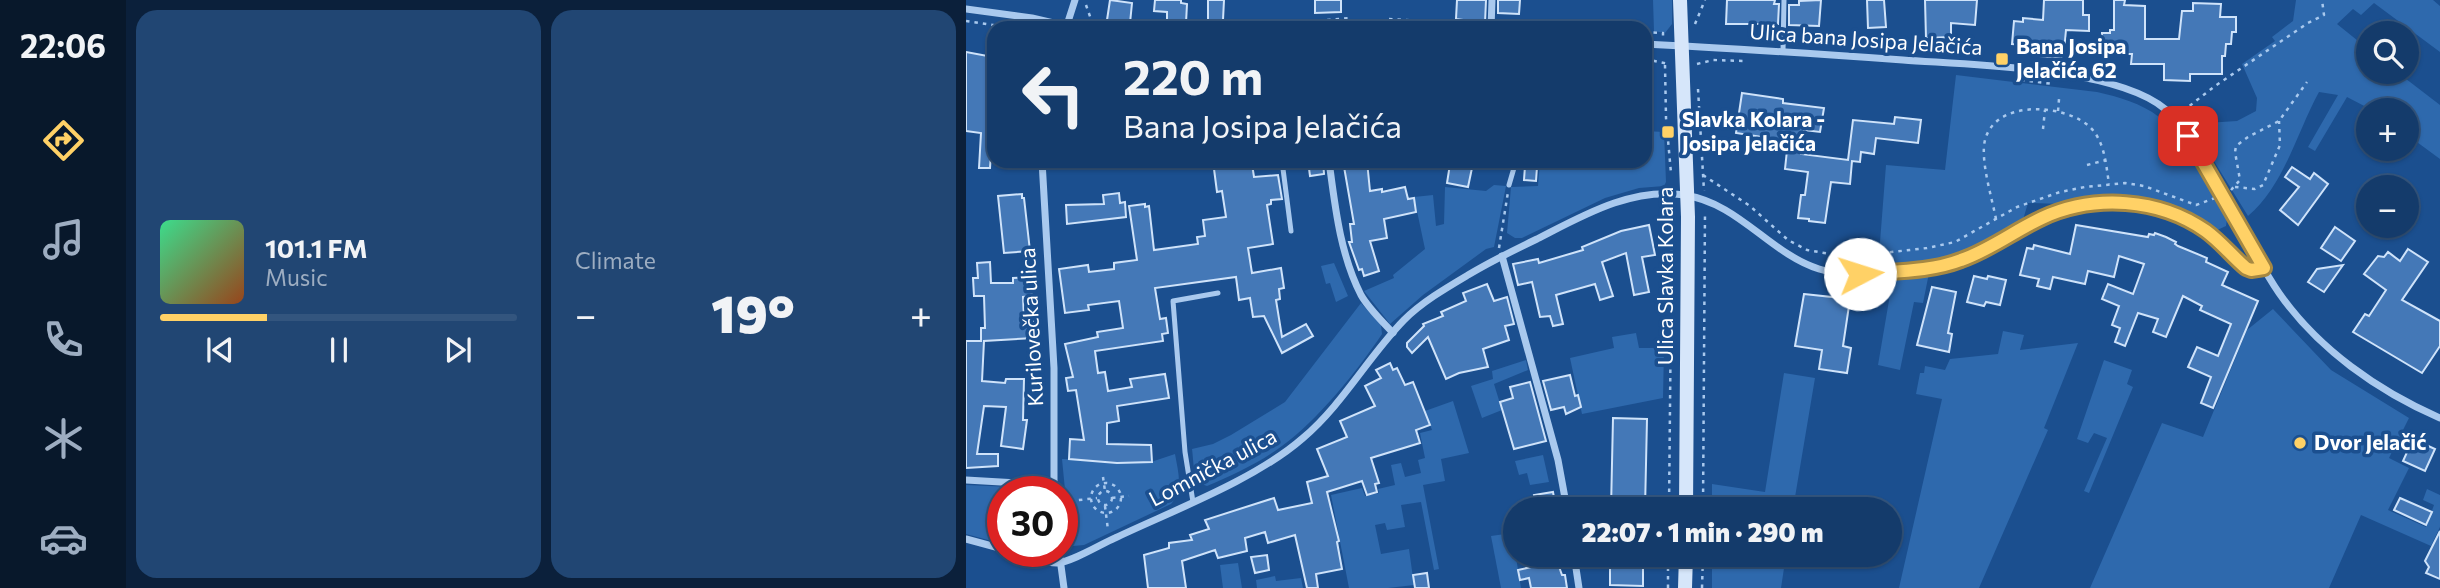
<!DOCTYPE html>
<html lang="en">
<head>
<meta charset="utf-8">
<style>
  :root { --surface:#143b6b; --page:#214673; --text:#f1f3f6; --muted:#9dadc1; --line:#33557e; --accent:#ffd166 }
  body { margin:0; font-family:Commissioner,sans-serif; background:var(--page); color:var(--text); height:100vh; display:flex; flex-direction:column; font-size:26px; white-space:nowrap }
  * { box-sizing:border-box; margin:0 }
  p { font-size:23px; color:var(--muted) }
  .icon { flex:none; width:38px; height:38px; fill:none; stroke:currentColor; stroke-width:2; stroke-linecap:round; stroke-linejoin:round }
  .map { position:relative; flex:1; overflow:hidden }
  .details { display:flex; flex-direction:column; gap:10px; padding:10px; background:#0b203b; width:840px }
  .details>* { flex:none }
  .top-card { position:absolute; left:21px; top:21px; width:665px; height:147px; border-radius:21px; box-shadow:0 2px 5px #0004,0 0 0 2px var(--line); background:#143b6b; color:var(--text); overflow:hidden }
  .fabs { position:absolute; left:1390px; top:21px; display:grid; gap:14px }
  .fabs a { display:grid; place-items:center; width:63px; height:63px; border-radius:50%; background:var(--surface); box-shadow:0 2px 5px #0004,0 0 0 2px var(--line); font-size:35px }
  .speed { position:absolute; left:21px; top:476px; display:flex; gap:14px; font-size:35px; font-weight:700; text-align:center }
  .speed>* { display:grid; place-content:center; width:91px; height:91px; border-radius:50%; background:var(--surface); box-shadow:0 2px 5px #0004,0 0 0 2px var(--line); line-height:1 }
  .speed .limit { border:10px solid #d22; background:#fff; color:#111 }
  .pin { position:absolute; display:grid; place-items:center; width:60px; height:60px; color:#fff; margin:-30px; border-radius:14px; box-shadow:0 4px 10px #0006 }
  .me { position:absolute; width:77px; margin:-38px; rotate:85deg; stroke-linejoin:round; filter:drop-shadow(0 0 5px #0008) }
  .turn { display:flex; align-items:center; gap:24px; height:147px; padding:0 21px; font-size:32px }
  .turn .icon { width:91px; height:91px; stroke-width:2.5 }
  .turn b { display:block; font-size:49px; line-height:60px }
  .big { font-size:52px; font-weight:800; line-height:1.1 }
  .details .widget { flex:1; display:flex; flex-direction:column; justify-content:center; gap:10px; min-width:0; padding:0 24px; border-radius:21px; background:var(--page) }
  .song { display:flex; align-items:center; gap:21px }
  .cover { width:84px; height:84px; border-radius:10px; background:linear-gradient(135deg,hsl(150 70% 55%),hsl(20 70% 35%)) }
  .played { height:7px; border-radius:4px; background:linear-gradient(90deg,var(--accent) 30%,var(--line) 30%) }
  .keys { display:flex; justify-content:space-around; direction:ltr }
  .heat { display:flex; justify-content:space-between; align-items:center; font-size:38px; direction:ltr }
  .details .tiles { flex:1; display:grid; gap:10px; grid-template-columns:repeat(2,1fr) }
  .trip { position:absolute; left:537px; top:497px; width:399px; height:70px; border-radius:35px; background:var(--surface); box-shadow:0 2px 5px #0004,0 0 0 2px var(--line); font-weight:800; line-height:70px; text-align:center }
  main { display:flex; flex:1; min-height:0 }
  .menu { display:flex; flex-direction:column; width:126px; justify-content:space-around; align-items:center; background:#08182b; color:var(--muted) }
  .menu .icon { width:49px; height:49px }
  .menu .current { color:var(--accent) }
  .menu b { font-size:32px; color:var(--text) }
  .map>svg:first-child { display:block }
  .green { fill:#2e69ad }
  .building { fill:#4478b7; stroke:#cfe3fa; stroke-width:2 }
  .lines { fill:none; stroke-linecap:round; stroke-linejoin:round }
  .path { stroke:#a9c9ee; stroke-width:2.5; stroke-dasharray:3.5 5; stroke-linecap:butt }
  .lane { stroke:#a9c9ee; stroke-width:5 }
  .street { stroke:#a9c9ee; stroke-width:7 }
  .secondary { stroke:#d6e6fa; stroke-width:14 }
  .route-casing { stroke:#a68842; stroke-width:18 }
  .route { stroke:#ffd166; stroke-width:12 }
  .poi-dot { fill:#ffd166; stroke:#1b4f8f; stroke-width:2.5 }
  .labels { text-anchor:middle; stroke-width:7; stroke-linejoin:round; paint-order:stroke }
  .street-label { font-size:21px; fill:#fff; stroke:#1b4f8f }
  .poi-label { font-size:21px; font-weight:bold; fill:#fff; stroke:#1b4f8f; text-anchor:start }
</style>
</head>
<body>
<main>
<nav class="menu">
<b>22:06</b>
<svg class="icon current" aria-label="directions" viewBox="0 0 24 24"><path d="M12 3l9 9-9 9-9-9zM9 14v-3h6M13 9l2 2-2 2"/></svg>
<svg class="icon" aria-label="music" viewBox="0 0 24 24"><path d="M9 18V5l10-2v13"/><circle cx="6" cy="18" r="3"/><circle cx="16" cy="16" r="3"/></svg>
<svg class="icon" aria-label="phone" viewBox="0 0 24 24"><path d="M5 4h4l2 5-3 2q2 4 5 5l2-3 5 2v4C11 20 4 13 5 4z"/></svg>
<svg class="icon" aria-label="climate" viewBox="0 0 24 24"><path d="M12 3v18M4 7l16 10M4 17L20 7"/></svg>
<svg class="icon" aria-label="car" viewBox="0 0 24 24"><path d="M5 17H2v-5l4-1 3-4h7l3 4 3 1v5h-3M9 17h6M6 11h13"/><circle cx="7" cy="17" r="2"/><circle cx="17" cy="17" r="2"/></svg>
</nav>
<section class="details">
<div class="tiles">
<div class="widget">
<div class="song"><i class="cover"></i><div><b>101.1 FM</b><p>Music</p></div></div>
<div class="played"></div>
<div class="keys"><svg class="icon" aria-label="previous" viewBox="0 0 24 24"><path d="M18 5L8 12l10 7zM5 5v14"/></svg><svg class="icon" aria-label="pause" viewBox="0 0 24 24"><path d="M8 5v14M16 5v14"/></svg><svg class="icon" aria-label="next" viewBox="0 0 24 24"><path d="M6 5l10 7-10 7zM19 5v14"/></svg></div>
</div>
<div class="widget"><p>Climate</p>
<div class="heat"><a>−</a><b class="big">19°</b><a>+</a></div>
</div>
</div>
</section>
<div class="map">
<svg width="1474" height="588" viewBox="0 0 1474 588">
  <rect width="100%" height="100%" fill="#1b4f8f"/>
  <g class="green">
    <path d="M687 0H706V24L699 33 688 31Z"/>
    <path d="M1330 0H1467L1474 6V52L1408 3 1395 15 1387 9 1371 24 1402 49V72H1431L1474 105V159L1440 134V110H1406L1381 97 1349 151 1342 147 1372 95 1353 92C1331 132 1318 186 1282 216L1225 124 1271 121 1290 111 1291 98 1276 64 1309 41 1306 37 1327 21Z"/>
    <path d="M990 75 1131 92C1153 97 1175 103 1193 117 1222 141 1240 181 1259 213L1261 219 1260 226 1249 231 1222 214 1204 206 1159 197 1143 196 1096 204 1062 203 1056 223C1001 258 975 261 912 268L920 165 979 170Z"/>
    <path d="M679 131 698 132 700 182 698 186 673 188 639 198 556 238H549L541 233 545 187 572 186 574 161H679Z"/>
    <path d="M528 185 540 186 528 247 520 249 457 295 424 324 398 291 428 278 427 275 459 249 448 197 467 195 470 226 478 224 479 187 520 191Z"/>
    <path d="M368 263 382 296 370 302 364 283 360 284 355 266Z"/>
    <path d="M963 273 957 303 948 302 934 370 912 365 927 277Z"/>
    <path d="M395 303 415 325 416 334C392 370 351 421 316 446 293 463 267 475 241 486 226 481 228 463 226 449L247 444 265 435 319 402Z"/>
    <path d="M1307 309 1365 370 1443 418 1423 458 1443 468 1422 510 1460 527 1468 505 1457 500 1461 489 1474 495V527L1465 546 1395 515 1363 588H1124L1196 423 1237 437 1281 330Z"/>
    <path d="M1037 331 1058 335 1054 350 1112 343 1078 428 1082 430 1013 588H933L976 399 950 394 954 373H958L959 366 979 370 984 359 1032 354Z"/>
    <path d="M670 333 673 348H698L697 398 616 414 604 358 648 348 646 337Z"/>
    <path d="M560 360 562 370 528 384 536 410 516 418 505 386 527 379 526 371Z"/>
    <path d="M1138 360 1166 370 1161 384 1167 387 1123 493 1118 491 1141 438 1128 433 1122 443 1111 439Z"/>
    <path d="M818 373 849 378 827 509H746V484L799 492Z"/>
    <path d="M487 401 503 453 475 459 479 481 457 485 473 569 468 570 455 502 435 505 439 527 421 530 419 523 409 525 415 554 443 549 448 585 422 588H383L365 495 396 488 399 496 413 493 412 489 429 485 425 465 435 463 439 477 455 473 452 460 459 458 454 433 466 430 459 411Z"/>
    <path d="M209 454C212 472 218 489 205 504L118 545 107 546 104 541 96 459 185 462Z"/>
    <path d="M577 455 583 482 564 485 561 473 553 475 549 461Z"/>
    <path d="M0 485 72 488 77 492H37V544L0 534Z"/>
    <path d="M546 533 555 588H535L525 536Z"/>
    <path d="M746 555H820L815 588H746Z"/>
    <path d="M272 563 276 588H257L254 565Z"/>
    <path d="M309 576 310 581 335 578 337 588H291L290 580Z"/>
  </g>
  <g class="building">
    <path d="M144 0 166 3 164 23 141 20Z"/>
    <path d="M189 0H215V3L221 4 220 23 201 21V12L188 11Z"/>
    <path d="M242 0H258L257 20H242Z"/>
    <path d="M349 0H375V12L349 13Z"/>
    <path d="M491 0H520L519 23 490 19Z"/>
    <path d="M532 0H554L553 14 532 13Z"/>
    <path d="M761 0H809L808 4H813L812 24H760Z"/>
    <path d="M855 0 853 26 823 25V5H833V1Z"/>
    <path d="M901 0H918L920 27 902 28Z"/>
    <path d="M959 0H1011L1009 25 985 23V37L960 38Z"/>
    <path d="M1078 0H1117V15H1123V31L1100 30 1098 51 1095 58 1074 56V46L1046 44 1048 21 1057 22V18L1077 20Z"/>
    <path d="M1148 0H1159L1158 5 1179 6V39H1213L1216 11H1227V3L1255 4 1254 17H1270V32H1266L1265 44H1260L1259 56H1256V74H1224V81L1198 80V64H1165L1166 54H1136V33H1144V30H1148Z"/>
    <path d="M0 52 27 57 25 72 28 73V137H26L24 168H13L15 133 0 131Z"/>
    <path d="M776 93 817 99V103L858 108 854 132 838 130 835 154 882 160 887 120 928 124 929 117 955 120 952 143 910 138 908 154 895 152 894 162 886 161 884 184 865 182 859 223 843 221V219L832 218 835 195H839L842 172 819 169 822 141 770 133Z"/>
    <path d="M342 161H357L358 174 344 176Z"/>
    <path d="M377 161H401L404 191 416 189V192L439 187 442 199 448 198 450 212 418 219 421 238 404 241 413 271 398 276 396 269 393 270 383 242H386L384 224H388Z"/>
    <path d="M486 161H502L501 167 506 168 502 187 481 183 484 164Z"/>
    <path d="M286 164 288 177 312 175 316 199 305 200V204L301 205 307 244 282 248 286 273 315 268 318 288 313 289 314 299 310 300 316 337 340 324 347 336 316 353 298 316 287 317 284 298 273 300 270 277 189 288 194 319 200 318 202 333 196 334 197 341 129 351 132 373 139 372 142 391 166 387 164 379 199 374 203 398 151 406 153 421 141 423V444L185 445 186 462 151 463 103 459 104 439 118 440 110 390 102 391 100 378 107 377 99 344 132 337 131 332 157 328 153 301 122 305 123 310 99 313 93 269 122 265 123 272 148 269V263L171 260 163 206 179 204V207L183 206 188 250 232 244 231 237 239 236 237 220 260 217 256 191 251 192 248 169Z"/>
    <path d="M559 166 571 167 570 181 558 180Z"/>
    <path d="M1326 167 1344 179 1348 173 1362 184 1332 225 1314 210 1333 187 1319 177Z"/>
    <path d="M153 193 154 203 159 202 160 217 101 224 100 205 138 204 137 195Z"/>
    <path d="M56 194V198H58L64 251 38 253 32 196Z"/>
    <path d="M683 225 689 255 676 257 683 292 668 295 660 253 636 262 647 296 634 300 629 284 590 295 597 324 587 326 584 316 574 317 566 282 552 285 547 264 572 259 573 263 617 250 616 247 655 231Z"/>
    <path d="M1110 225 1182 237 1183 234 1188 235 1189 233 1200 237 1210 242 1209 244 1212 246 1241 258 1240 262 1262 272 1256 285 1292 301 1247 408 1235 403 1245 377 1222 367 1231 347 1252 356 1265 324 1234 310 1236 306 1217 296 1200 337 1187 332 1192 319 1172 313 1159 346 1149 342 1154 328 1146 325 1153 306 1136 299 1142 284 1167 294 1178 264 1153 256 1148 277 1122 271 1119 284 1087 277 1084 289 1071 286 1073 279 1054 275 1061 248 1067 249 1068 245 1104 254Z"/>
    <path d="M1369 227 1389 241 1375 261 1355 248Z"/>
    <path d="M1442 249 1462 262 1436 300 1474 321V346L1456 373 1387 332 1399 314 1403 316 1420 290 1398 274 1412 256 1418 257 1422 252 1434 261Z"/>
    <path d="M24 262 25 283H47V278L64 277 66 296 57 297 58 319H67L68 338 18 341 16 381 39 383 40 379H58L57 420H61L57 449 35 446 40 407 18 406 11 454H32V466L0 468V341H15V328H19L18 296H8L7 278H12L11 263Z"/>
    <path d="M1377 265 1358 292 1342 282 1351 269Z"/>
    <path d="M1008 276 1021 279 1022 276 1040 280 1034 305 1020 302 1018 306 1001 302Z"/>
    <path d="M521 284 528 301 541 297 548 324 539 326 543 340 517 349 522 367 493 373 480 379 462 337 446 353 441 347V343L458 326 457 324 477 316 475 312 500 301 497 293Z"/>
    <path d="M966 287 990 292 982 333 986 334 983 352 951 345Z"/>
    <path d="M838 294 884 299 877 346 885 348 881 373 853 369 856 350 829 346Z"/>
    <path d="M424 363 427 370 431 368 439 385 447 382 464 425 450 430 454 443 405 458 413 483 409 484 411 492 401 495 396 481 361 492 373 541 371 542 376 569 350 574 352 588H341L329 535 302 543 299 532 279 538 281 551 252 558 249 550 216 561 220 588H182L178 555 203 548V543L226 540 224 535 243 529 239 520 308 498 312 510 346 503 341 482 362 476 351 449 381 437 374 421 409 406 399 386 415 378 410 370Z"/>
    <path d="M604 375 609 396 612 395 615 407 600 414 598 407 585 410 577 381Z"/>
    <path d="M564 382 580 441 548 449 534 402 547 398 544 387Z"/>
    <path d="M647 418 681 419 679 509H645Z"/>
    <path d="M1447 439 1469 449 1459 471 1437 461Z"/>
    <path d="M587 492 590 509H571L568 495Z"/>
    <path d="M1434 498 1466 512 1460 525 1428 510Z"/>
    <path d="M1474 531V579L1460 573 1463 567 1459 561Z"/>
    <path d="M301 555 303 570 289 573 285 557Z"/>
    <path d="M644 555H677V586L644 585Z"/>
    <path d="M591 561 596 575H599L601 588H565L563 578 554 580 552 570Z"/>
    <path d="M461 573 463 588H449L447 575Z"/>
  </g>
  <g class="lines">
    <g class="path">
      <path d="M120 5 126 22 140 28"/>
      <path d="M423 19 514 25"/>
      <path d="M0 21 47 28"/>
      <path d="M729 24 739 0"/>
      <path d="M535 26 571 28"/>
      <path d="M268 28 385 18"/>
      <path d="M679 32 697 33V36"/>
      <path d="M679 59 703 64"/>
      <path d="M731 64 747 60 779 61"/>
      <path d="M699 65 700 118 705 173"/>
      <path d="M1055 80 1087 84"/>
      <path d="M732 89 738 191"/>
      <path d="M1092 111 1093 99"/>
      <path d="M1217 111 1249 86 1342 23 1358 15 1356 0"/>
      <path d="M1077 129 1079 110"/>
      <path d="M1121 165 1140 160"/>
      <path d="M737 175 784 206 822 240 841 250 882 257 961 248 989 242 1051 207 1094 192 1119 187 1159 183 1178 186 1230 205 1249 198"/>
      <path d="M1269 187 1289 189 1297 185 1314 145 1313 121"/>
      <path d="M1265 190 1274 180 1269 152 1270 146 1282 137 1313 121 1341 82"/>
      <path d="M1030 219C1026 198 1014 160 1019 140 1030 98 1101 104 1125 128 1139 143 1140 165 1143 184"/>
      <path d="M533 248 542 192"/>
      <path d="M137 477 139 491"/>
      <circle cx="140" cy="498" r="15"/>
      <circle cx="139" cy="498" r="7"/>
      <path d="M146 498 163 496"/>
      <path d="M96 502 131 498"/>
      <path d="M139 506 142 530"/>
      <path d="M703 509 706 204"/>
      <path d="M737 509 739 212"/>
      <path d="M702 588V555"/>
      <path d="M736 588 737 555"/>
    </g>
    <g class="lane">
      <path d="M817 51 818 0"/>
      <path d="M316 161 325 231"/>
      <path d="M543 185 550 161"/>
      <path d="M227 502 219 452 207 301 252 293"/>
    </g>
    <g class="street">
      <path d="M0 9 66 18 109 28"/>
      <path d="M100 28 109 0"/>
      <path d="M390 28H417"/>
      <path d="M525 28 526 0"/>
      <path d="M679 44C765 48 851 54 937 60 1004 65 1149 67 1199 109 1227 132 1243 170 1261 201 1278 231 1293 264 1313 293 1352 349 1412 391 1474 418"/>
      <path d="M76 161 88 368V492"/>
      <path d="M363 161C369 206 374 254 395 295 403 309 416 321 427 333"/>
      <path d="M536 256 592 460 601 509"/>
      <path d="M0 480 88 485"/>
      <path d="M0 539 37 549"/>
      <path d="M43 551C58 556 75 563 91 563 106 562 135 544 149 538 208 510 289 480 337 438 377 404 402 357 438 320 456 302 480 288 502 275 524 262 548 250 571 239 616 216 665 187 718 195 773 203 803 253 853 269 888 280 930 272 966 267 1003 262 1031 242 1063 225 1117 195 1185 194 1238 230 1253 241 1266 255 1280 268L1285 270 1298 268"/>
      <path d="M93 551 98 588"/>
      <path d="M608 555 613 588"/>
    </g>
    <g class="secondary">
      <path d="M714 0 722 217 720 509"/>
      <path d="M719 588 720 555"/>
    </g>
  </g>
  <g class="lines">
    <g class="route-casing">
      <path id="route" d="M894 274C927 271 964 272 995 260 1024 250 1048 231 1076 218 1128 194 1193 198 1240 231 1255 242 1266 256 1280 268L1285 270 1298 268 1222 136"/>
    </g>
    <use href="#route" class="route"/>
  </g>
  <g class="poi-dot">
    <rect x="1029" y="52" width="14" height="14" rx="3.5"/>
    <rect x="695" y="125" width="14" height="14" rx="3.5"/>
    <circle cx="1334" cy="443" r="7"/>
  </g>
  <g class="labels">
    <g class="street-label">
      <text transform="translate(900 40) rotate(4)" y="7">Ulica bana Josipa Jelačića</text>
      <text transform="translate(700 276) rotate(-90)" y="7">Ulica Slavka Kolara</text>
      <text transform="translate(66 327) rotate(-93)" y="7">Kurilovečka ulica</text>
      <text transform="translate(247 468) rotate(-28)" y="7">Lomnička ulica</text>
    </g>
    <g class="poi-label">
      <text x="1050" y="54">Bana Josipa<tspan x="1050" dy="24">Jelačića 62</tspan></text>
      <text x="716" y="127">Slavka Kolara -<tspan x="716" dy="24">Josipa Jelačića</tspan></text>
      <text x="1348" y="450">Dvor Jelačić</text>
    </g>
  </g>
</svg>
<div class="fabs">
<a><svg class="icon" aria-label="search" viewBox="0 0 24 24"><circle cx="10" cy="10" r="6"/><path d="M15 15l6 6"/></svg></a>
<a>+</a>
<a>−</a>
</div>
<div class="speed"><div class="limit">30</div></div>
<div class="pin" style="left:1222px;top:136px;background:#d93025"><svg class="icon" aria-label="arrive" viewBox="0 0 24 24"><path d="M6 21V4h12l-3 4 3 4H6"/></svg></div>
<svg class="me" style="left:894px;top:274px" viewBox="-20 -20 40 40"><circle r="19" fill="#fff"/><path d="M0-13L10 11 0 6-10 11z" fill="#ffd166"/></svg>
<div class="trip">22:07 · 1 min · 290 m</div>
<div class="top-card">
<div class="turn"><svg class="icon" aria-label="left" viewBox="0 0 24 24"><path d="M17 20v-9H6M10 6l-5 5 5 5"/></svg><div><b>220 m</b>Bana Josipa Jelačića</div></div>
</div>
</div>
</main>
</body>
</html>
